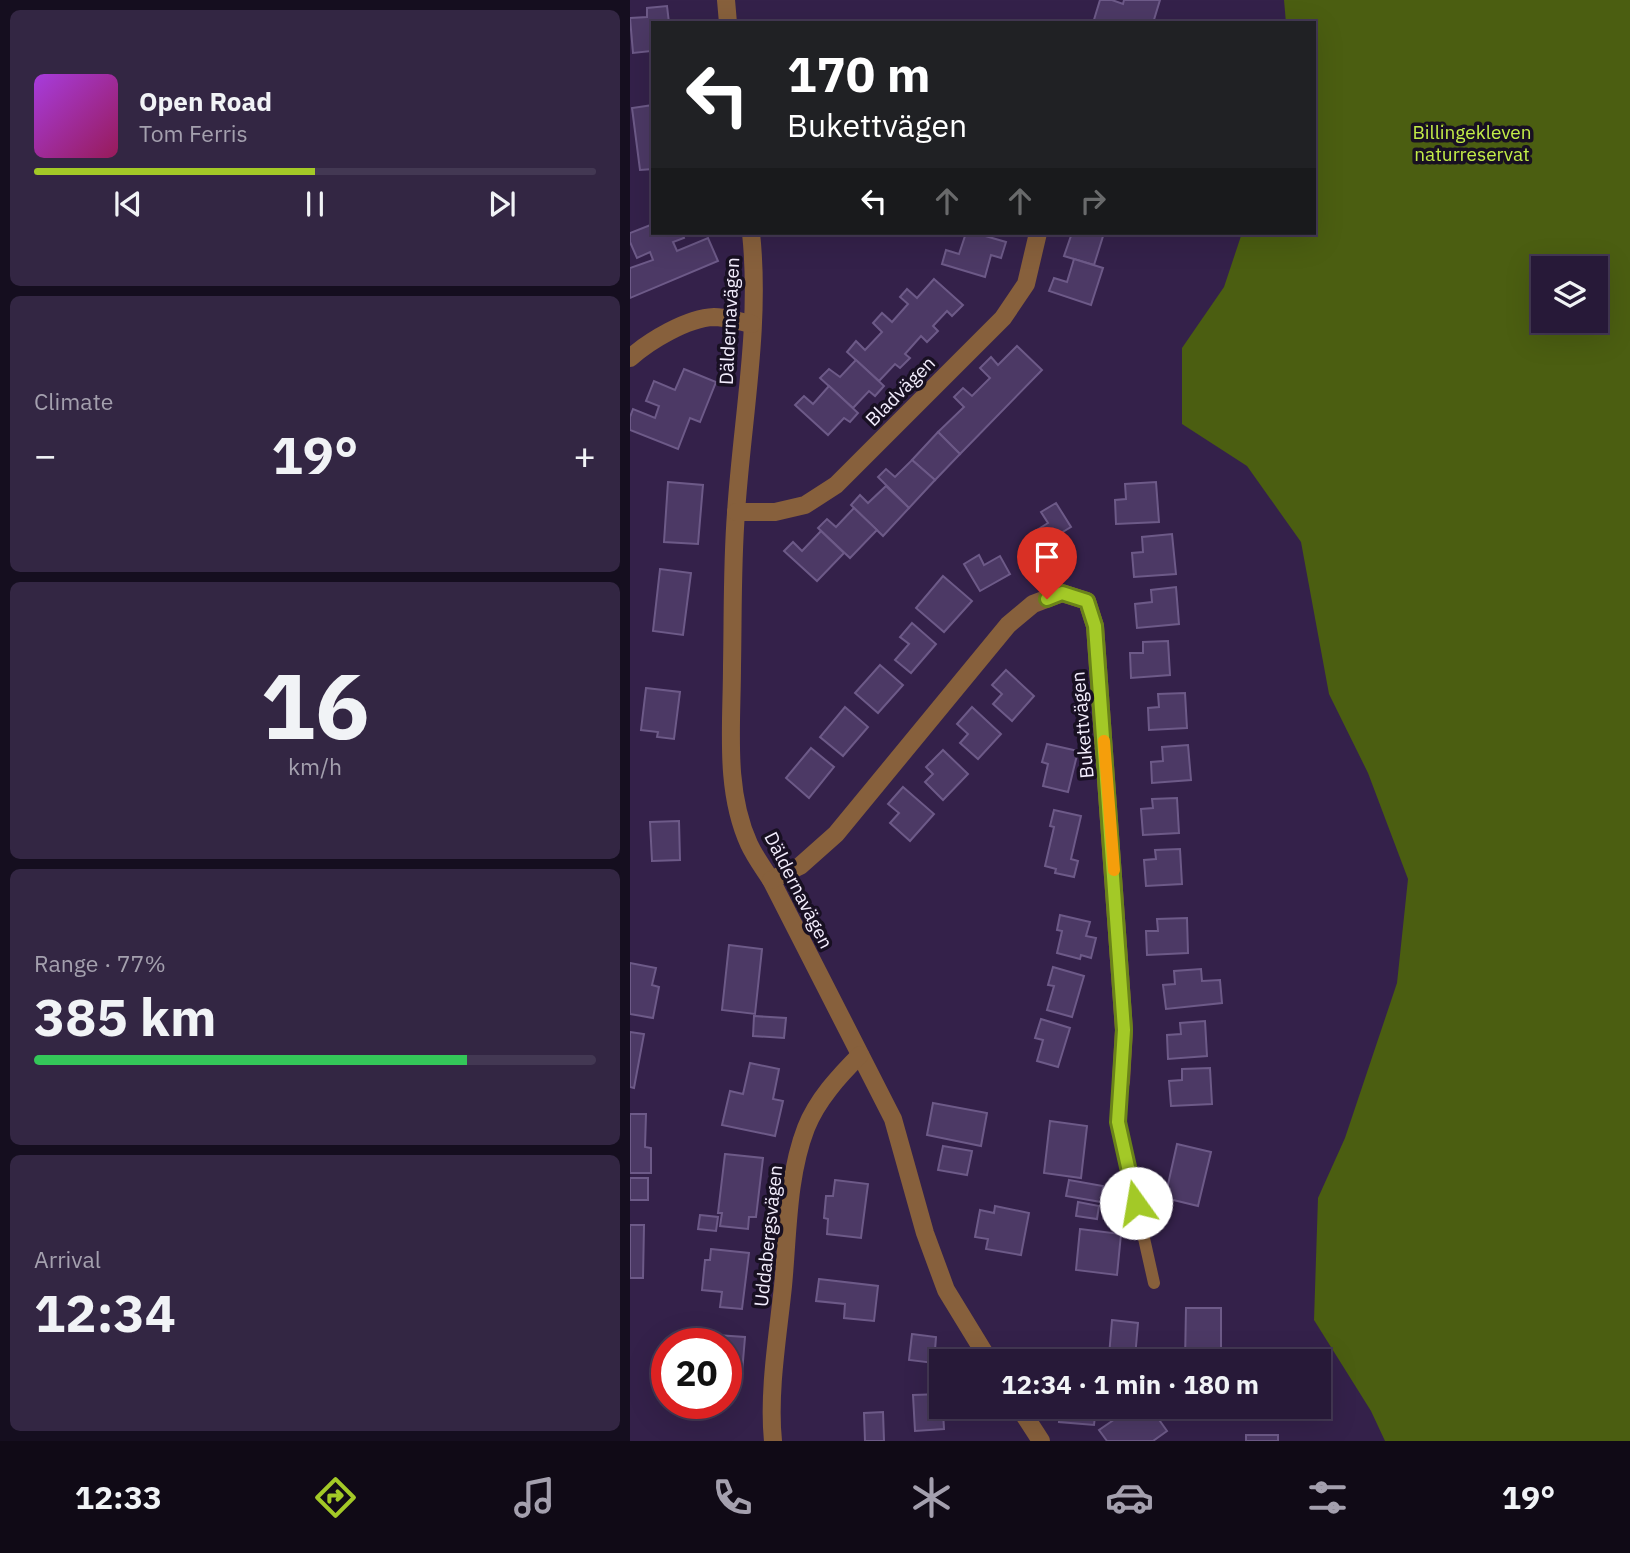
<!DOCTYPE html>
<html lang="en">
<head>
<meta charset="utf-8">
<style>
  :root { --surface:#271938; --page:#332643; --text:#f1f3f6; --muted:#a4a0ae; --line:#433853; --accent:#a3c927 }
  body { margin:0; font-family:"IBM Plex Sans",sans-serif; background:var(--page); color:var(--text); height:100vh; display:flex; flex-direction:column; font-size:26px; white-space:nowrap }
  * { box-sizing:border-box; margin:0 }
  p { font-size:23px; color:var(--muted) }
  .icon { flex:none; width:38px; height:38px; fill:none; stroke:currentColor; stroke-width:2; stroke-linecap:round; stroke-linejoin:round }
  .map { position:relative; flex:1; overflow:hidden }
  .drawer { display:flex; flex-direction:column; gap:10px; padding:10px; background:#150e1f; width:630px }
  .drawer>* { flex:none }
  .top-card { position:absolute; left:21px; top:21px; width:665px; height:214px; border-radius:0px; box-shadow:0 7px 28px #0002,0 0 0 2px var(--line); background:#202124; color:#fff; overflow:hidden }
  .fabs { position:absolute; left:901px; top:256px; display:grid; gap:14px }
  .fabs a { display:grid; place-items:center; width:77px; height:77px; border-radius:0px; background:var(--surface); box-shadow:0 7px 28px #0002,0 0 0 2px var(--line); font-size:35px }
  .speed { position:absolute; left:21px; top:1328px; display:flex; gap:14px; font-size:35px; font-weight:700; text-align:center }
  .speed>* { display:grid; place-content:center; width:91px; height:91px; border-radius:50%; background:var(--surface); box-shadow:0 7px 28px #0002,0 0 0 2px var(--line); line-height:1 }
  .speed .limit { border:10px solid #d22; background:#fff; color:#111 }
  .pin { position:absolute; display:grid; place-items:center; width:60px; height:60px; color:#fff; margin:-72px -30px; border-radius:50% 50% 50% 0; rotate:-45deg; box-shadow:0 0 7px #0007 }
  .pin .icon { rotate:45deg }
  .me { position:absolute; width:77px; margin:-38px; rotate:347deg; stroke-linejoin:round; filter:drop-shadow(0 0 5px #0008) }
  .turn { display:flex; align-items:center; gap:24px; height:147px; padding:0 21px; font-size:32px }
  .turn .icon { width:91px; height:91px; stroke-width:2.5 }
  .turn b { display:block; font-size:49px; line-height:60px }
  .lanes { display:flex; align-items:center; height:66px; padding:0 21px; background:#0003; justify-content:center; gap:35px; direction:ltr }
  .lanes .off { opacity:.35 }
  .big { font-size:52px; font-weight:700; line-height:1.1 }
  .drawer .tile { flex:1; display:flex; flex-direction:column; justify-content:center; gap:10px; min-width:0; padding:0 24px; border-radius:10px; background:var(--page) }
  .drawer .dial { align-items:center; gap:0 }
  .dial b { font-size:91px; line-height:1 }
  .song { display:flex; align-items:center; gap:21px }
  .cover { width:84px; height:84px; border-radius:10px; background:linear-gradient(135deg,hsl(280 70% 55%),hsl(330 70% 35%)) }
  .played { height:7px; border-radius:4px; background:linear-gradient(90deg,var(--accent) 50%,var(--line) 50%) }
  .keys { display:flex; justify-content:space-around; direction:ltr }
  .heat { display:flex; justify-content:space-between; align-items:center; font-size:38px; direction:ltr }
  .charge { height:10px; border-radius:5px; background:linear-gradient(90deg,#34c759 77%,var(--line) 0) }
  .trip { position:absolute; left:299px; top:1349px; width:402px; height:70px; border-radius:0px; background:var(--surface); box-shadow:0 7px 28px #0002,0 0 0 2px var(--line); font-weight:700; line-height:70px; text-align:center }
  .tabs { display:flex; height:112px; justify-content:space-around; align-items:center; background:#100a16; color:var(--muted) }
  .tabs .icon { width:49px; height:49px }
  .tabs .current { color:var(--accent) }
  .tabs b { font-size:32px; color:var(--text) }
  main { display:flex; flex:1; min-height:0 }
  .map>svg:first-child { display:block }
  .green { fill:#4b5e11; fill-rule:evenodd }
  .building { fill:#4c3965; stroke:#6d5a88; stroke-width:2 }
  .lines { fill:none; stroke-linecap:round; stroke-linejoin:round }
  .lane { stroke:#87603c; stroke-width:12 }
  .street { stroke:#87603c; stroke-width:18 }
  .route-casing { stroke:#6a8319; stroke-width:18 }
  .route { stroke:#a3c927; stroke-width:12 }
  .slow { stroke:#f59e0b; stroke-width:12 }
  .labels { text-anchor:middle; stroke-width:7; stroke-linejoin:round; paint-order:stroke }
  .park-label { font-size:19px; fill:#c3ed48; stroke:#181022 }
  .street-label { font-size:19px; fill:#f3edfd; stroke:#181022 }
</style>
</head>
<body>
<main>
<section class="drawer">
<div class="tile">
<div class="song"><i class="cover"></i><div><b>Open Road</b><p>Tom Ferris</p></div></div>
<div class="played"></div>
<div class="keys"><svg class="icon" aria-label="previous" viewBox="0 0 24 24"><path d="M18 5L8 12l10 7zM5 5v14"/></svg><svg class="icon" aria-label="pause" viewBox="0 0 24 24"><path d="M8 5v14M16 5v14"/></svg><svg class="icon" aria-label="next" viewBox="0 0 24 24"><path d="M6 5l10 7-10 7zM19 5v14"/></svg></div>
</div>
<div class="tile"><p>Climate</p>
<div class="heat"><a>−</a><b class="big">19°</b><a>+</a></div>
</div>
<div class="tile dial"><b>16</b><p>km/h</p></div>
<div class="tile"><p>Range · 77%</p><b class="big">385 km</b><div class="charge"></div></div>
<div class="tile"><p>Arrival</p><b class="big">12:34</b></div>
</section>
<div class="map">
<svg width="1000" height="1441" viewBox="0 0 1000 1441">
  <rect width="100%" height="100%" fill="#34214a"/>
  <path class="green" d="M654 0H1000V1441H755L741 1411 684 1320 688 1198 715 1138 767 983 778 879 738 773 699 694 671 542 617 466 552 424V348L594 287 612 233H684V23H656ZM914 268H966V320H914Z"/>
  <g class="building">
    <path d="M470 0H482L493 4 494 0H530L523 23H463Z"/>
    <path d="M37 6 39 23H23V61L21 51 3 53 0 18 17 17V8Z"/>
    <path d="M23 105V169L10 170 2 108Z"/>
    <path d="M23 224V233H52L54 238 43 242 47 251 78 238 88 261 0 298V268L23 260 20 252 7 258 0 242V233Z"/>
    <path d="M336 233H345L376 242 371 258 361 255 355 277 312 264 316 250 329 254Z"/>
    <path d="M442 233H474L464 265 434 256Z"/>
    <path d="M444 259 473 268 461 305 419 291 424 278 437 282Z"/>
    <path d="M304 279 333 305 322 316 317 311 303 326 308 331 297 342 291 336 275 354 280 358 270 368 265 364 249 381 217 352 226 341 235 350 252 332 243 323 252 313 262 322 278 304 270 297 277 289 287 298Z"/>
    <path d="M387 346 412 370 330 454 308 432 334 407 324 397 333 388 342 396 360 378 350 368 361 357 368 365Z"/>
    <path d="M226 360 254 386 245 396 239 391 223 408 190 378 199 369 210 377Z"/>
    <path d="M54 369 86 382 70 422 60 418 48 449 0 430V417L3 409 25 418 29 406 16 401 24 381 45 390Z"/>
    <path d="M199 386 228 413 220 422 214 418 198 435 165 405 174 396 183 404Z"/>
    <path d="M308 432 330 454 305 480 282 460Z"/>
    <path d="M282 460 305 480 279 508 248 477 256 469 265 477Z"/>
    <path d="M38 482 73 485 68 544 34 542Z"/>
    <path d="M526 482 529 522 486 524 485 500 496 499 495 484Z"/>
    <path d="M256 486 279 508 253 536 221 505 230 495 238 503Z"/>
    <path d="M426 503 441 527 409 546 402 533 418 523 411 512Z"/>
    <path d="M224 508 247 530 220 558 188 528 197 519 206 527Z"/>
    <path d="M191 531 214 553 187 581 154 551 163 542 172 551Z"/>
    <path d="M542 534 546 574 504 577 502 553 513 552 512 537Z"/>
    <path d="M349 555 354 565 370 556 380 574 350 591 334 564Z"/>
    <path d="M30 569 61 573 53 635 23 631Z"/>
    <path d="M313 576 342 601 314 632 286 608Z"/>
    <path d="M546 587 549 624 507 628 505 604 522 602 521 590Z"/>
    <path d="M282 623 306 644 281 673 265 660 279 644 270 637Z"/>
    <path d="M538 641 540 675 501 678 500 653H513V642Z"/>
    <path d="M250 665 273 685 248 713 225 693Z"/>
    <path d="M376 670 404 696 382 721 363 704 372 694 362 685Z"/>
    <path d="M16 688 50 692 44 739 27 737 28 732 11 730Z"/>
    <path d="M555 693 557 728 519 730 518 708 529 707 528 694Z"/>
    <path d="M215 707 238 727 213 756 190 737Z"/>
    <path d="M342 707 371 734 348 759 330 743 338 734 327 724Z"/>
    <path d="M417 744 448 751 438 792 413 786 418 764 412 762Z"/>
    <path d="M558 745 561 780 522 783 521 762 533 761 532 747Z"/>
    <path d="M181 748 204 767 179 798 156 778Z"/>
    <path d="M313 750 338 774 313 800 295 782 303 774 296 767Z"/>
    <path d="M273 787 304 814 280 841 260 823 269 813 258 804Z"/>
    <path d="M547 798 549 833 513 835 511 809 523 808 522 799Z"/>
    <path d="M424 810 451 816 441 859 448 861 444 877 425 873 426 869 415 866 424 827 420 826Z"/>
    <path d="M49 821 50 860 22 861 20 822Z"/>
    <path d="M550 849 552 884 516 886 514 860 526 859 525 850Z"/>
    <path d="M430 915 460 922 456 936 466 938 461 958 451 955 450 959 427 953 432 931 427 930Z"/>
    <path d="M557 918 558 953 517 955 516 931H528L527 919Z"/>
    <path d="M99 945 132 949 125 1014 92 1010Z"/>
    <path d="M0 963 26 968 22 985 29 987 23 1018 0 1014Z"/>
    <path d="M423 967 454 976 442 1017 417 1010 424 986 418 985Z"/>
    <path d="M571 969 572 981 590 980 592 1003 536 1009 533 985 545 984 544 971Z"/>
    <path d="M124 1016 156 1018 154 1038 123 1036Z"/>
    <path d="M411 1019 440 1028 428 1067 407 1061 413 1040 405 1038Z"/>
    <path d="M575 1021 577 1056 538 1059 537 1035 551 1034 550 1023Z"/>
    <path d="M0 1032 14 1034 4 1088 0 1087Z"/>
    <path d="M120 1063 149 1069 143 1099 153 1101 145 1136 92 1125 100 1091 113 1094Z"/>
    <path d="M580 1068 582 1104 541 1106 539 1081 552 1080V1069Z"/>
    <path d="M303 1103 357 1113 351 1146 297 1135Z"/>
    <path d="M0 1114H16L15 1147 21 1148V1173H0Z"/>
    <path d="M420 1121 457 1126 451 1178 414 1173Z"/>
    <path d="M547 1144 581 1152 568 1206 535 1198Z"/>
    <path d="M313 1146 342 1151 337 1175 308 1170Z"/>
    <path d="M95 1154 133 1158 126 1217H119L118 1229 90 1226 92 1213H88Z"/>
    <rect x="0" y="1178" width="18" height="22"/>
    <path d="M205 1180 238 1184 231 1238 197 1234 198 1219 194 1218 196 1196H203Z"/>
    <path d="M439 1180 473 1186 471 1202 436 1196Z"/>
    <path d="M448 1202 469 1206 467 1219 446 1216Z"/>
    <path d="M365 1206 399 1213 391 1255 356 1249 358 1239 345 1237 350 1210 364 1213Z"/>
    <path d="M70 1215 88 1217 86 1231 68 1229Z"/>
    <path d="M0 1225H14L13 1278H0Z"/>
    <path d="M450 1229 491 1234 487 1275 446 1270Z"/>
    <path d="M81 1249 119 1253 112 1309 90 1307 92 1292 72 1290 75 1260H80Z"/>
    <path d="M189 1279 248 1286 244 1321 214 1318 215 1304 186 1301Z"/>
    <path d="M556 1308H591V1362H555Z"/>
    <path d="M482 1320 508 1323 505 1358 479 1356Z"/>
    <path d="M282 1334 306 1337 304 1363 279 1360Z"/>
    <path d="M86 1335 115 1337 111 1385 96 1384V1344H85Z"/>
    <path d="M312 1394 314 1429 285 1431 283 1395Z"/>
    <path d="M430 1407H466L464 1425 429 1422Z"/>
    <path d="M494 1407H520L537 1431 523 1441H477L469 1430 485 1419 482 1415Z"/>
    <path d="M583 1407H618L617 1417 582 1414Z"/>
    <path d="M253 1412 254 1441H235L234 1413Z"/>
    <rect x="616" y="1435" width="32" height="6"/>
  </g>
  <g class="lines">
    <path class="lane" d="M491 1082 488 1122 524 1283"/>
    <g class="street">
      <path d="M96 0 98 23"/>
      <path d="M121 233C131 326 112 420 106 513 102 564 103 615 102 666 102 725 94 789 119 844 125 857 134 869 141 880L263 1119 295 1233 316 1290 360 1362"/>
      <path d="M0 358C19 341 57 318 84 317 96 317 110 322 122 324"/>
      <path d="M106 512H145L175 505 206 485 373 318 396 284 408 233"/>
      <path d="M141 880 170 866 206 834 378 625 403 604 432 593 457 601 465 626 494 1030 491 1082"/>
      <path d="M389 1407 411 1441"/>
      <path d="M143 1441C138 1392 148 1335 153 1286 158 1235 157 1177 176 1128 187 1100 209 1076 230 1055"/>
    </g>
  </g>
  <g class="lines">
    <g class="route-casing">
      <path id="route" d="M417 599 432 593 457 601 465 626 494 1030 488 1122 506 1203"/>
    </g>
    <use href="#route" class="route"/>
    <path class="slow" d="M474 741 484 870"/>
  </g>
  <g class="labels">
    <g class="park-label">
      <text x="842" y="139">Billingekleven<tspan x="842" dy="22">naturreservat</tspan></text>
    </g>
    <g class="street-label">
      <text transform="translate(99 321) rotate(-87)" y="7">Däldernavägen</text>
      <text transform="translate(270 391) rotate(-45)" y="7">Bladvägen</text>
      <text transform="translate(452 725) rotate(-95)" y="7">Bukettvägen</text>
      <text transform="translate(169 890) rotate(63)" y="7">Däldernavägen</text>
      <text transform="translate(138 1236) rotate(-84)" y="7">Uddabergsvägen</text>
    </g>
  </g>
</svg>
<div class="fabs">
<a><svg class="icon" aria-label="layers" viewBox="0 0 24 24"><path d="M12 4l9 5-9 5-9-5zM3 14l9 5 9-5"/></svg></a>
</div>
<div class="speed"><div class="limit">20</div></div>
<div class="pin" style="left:417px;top:599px;background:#d93025"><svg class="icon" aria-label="arrive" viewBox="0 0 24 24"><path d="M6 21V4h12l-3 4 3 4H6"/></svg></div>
<svg class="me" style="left:506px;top:1203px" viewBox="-20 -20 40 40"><circle r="19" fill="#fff"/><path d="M0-13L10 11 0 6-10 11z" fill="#a3c927"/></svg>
<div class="trip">12:34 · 1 min · 180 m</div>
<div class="top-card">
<div class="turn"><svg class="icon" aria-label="left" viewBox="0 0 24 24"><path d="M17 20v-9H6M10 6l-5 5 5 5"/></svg><div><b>170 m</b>Bukettvägen</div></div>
<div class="lanes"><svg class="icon" aria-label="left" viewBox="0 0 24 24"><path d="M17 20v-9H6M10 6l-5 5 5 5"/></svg><svg class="icon off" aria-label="ahead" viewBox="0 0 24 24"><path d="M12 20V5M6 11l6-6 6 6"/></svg><svg class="icon off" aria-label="ahead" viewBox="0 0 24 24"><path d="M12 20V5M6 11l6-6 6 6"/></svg><svg class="icon off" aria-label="right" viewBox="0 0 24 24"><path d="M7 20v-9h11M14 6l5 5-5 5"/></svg></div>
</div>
</div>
</main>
<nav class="tabs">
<b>12:33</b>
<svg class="icon current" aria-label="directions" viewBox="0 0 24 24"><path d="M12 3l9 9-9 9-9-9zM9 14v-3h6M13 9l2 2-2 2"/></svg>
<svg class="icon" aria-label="music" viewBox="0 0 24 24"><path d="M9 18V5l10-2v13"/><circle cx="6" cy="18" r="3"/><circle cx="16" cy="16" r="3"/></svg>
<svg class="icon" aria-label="phone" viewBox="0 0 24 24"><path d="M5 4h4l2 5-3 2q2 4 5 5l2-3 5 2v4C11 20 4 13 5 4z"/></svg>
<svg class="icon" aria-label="climate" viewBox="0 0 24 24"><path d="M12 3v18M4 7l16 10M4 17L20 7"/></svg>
<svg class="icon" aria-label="car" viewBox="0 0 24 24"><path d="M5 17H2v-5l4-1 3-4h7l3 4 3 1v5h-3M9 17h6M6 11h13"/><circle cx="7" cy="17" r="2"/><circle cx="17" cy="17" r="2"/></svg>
<svg class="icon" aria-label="filters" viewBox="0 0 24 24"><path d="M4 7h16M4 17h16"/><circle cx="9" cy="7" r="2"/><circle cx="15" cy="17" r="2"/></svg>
<b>19°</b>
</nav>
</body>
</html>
